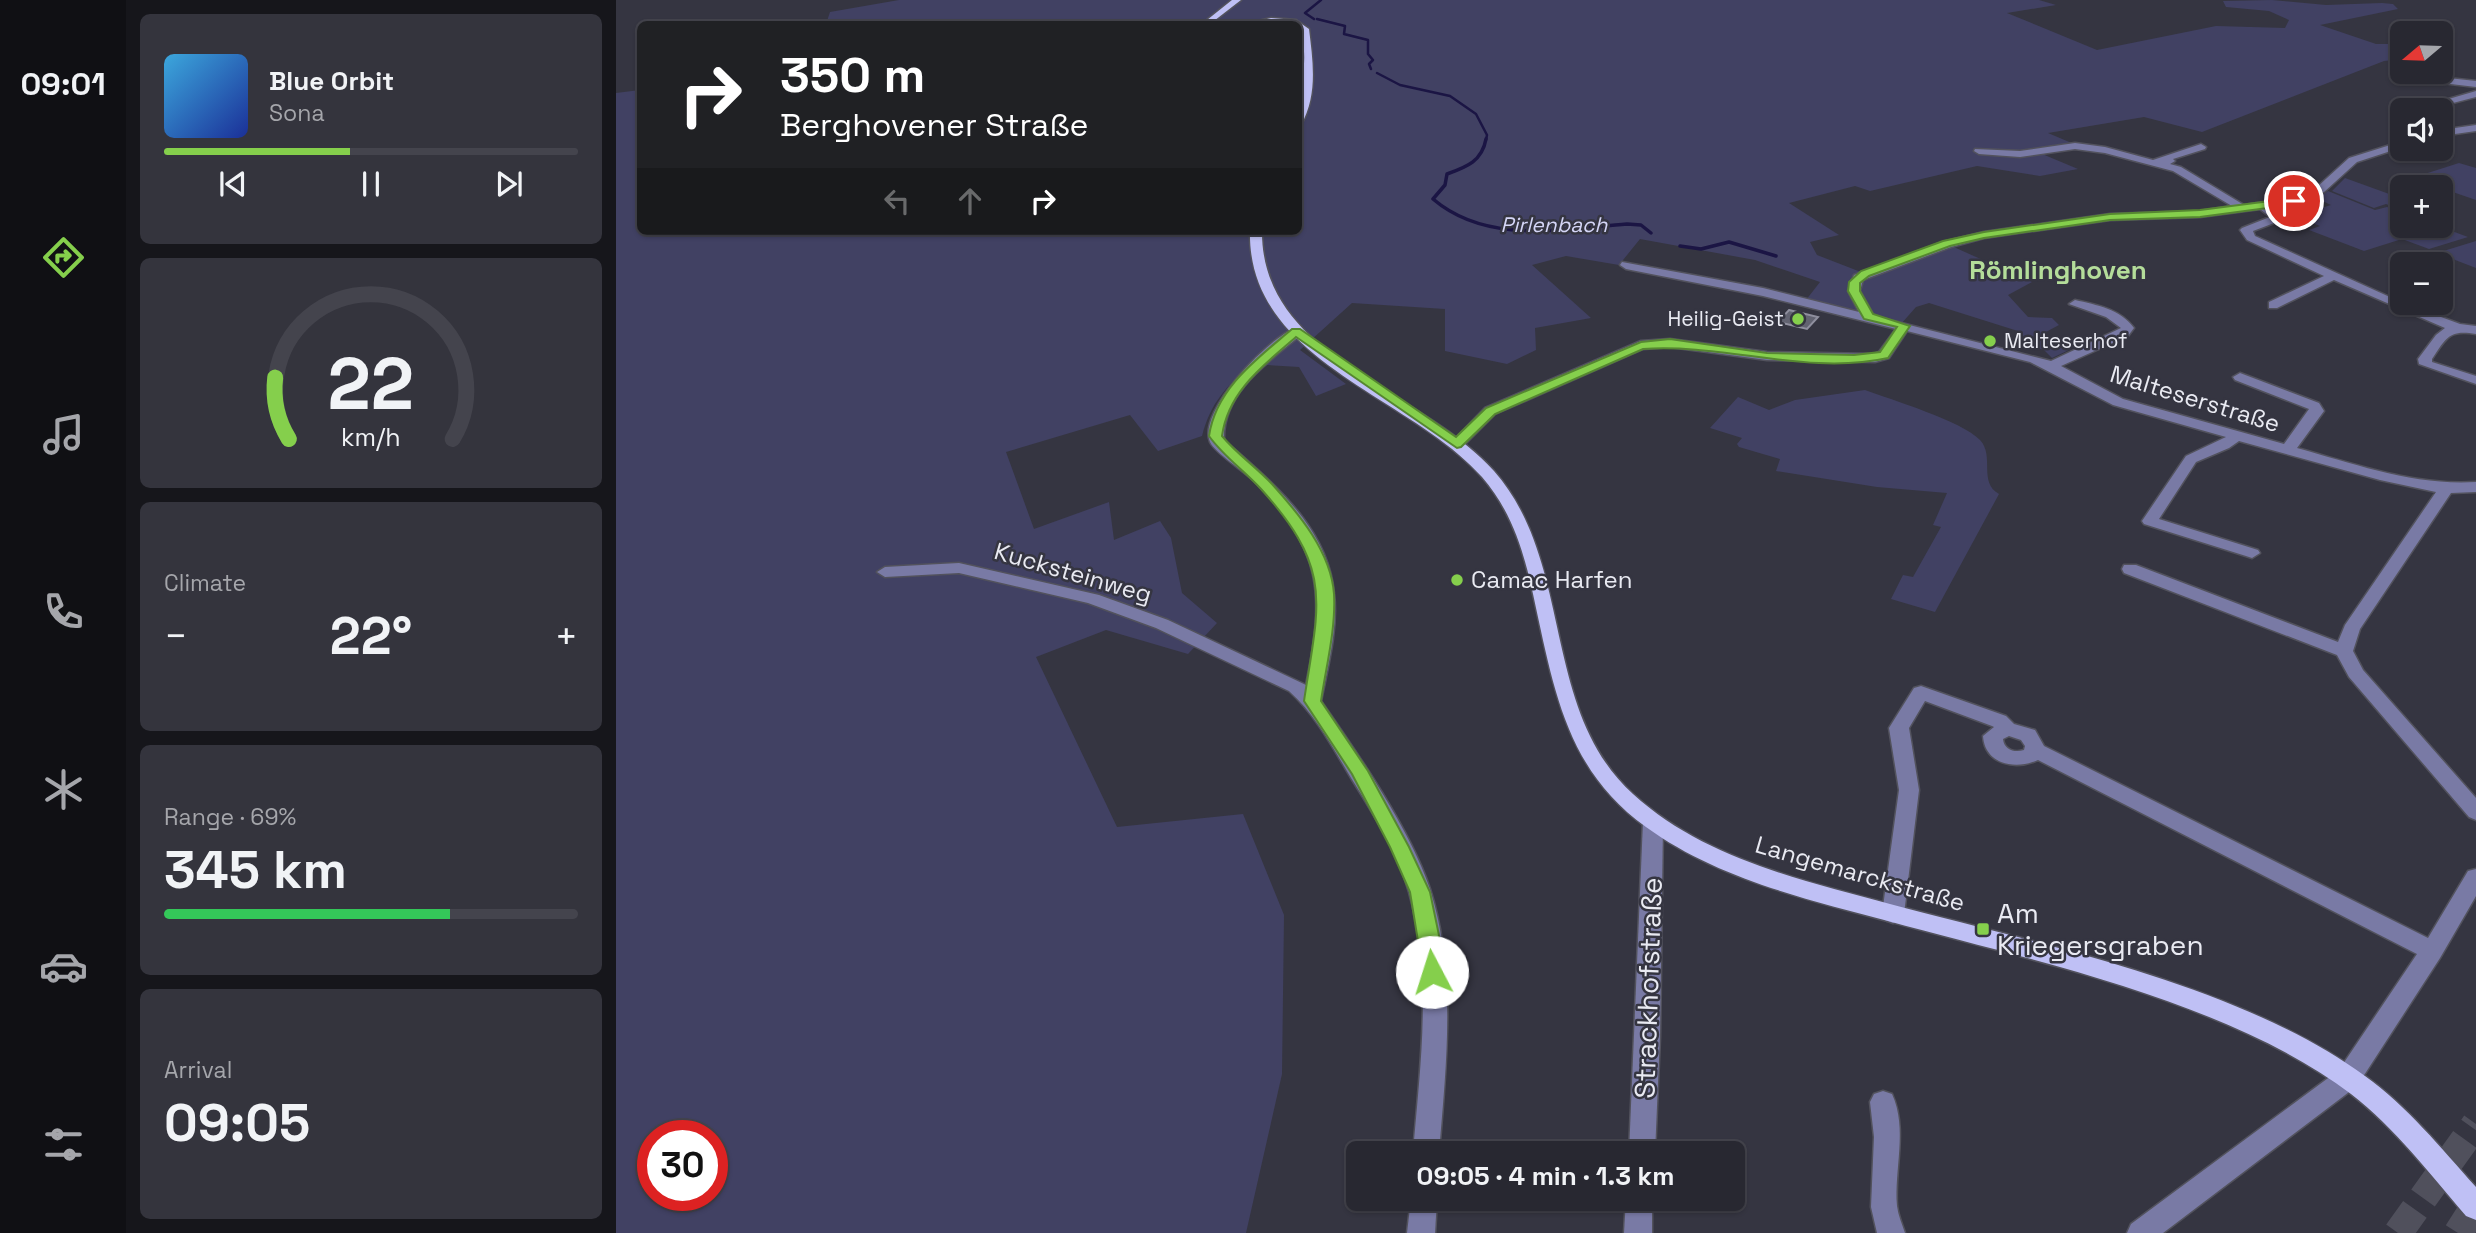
<!DOCTYPE html>
<html lang="en">
<head>
<meta charset="utf-8">
<style>
  :root { --surface:#282831; --page:#34343d; --text:#f1f3f6; --muted:#a5a6ab; --line:#44444d; --accent:#85cf4c }
  body { margin:0; font-family:"Space Grotesk",sans-serif; background:var(--page); color:var(--text); height:100vh; display:flex; flex-direction:column; font-size:26px; white-space:nowrap }
  * { box-sizing:border-box; margin:0 }
  p { font-size:23px; color:var(--muted) }
  .icon { flex:none; width:38px; height:38px; fill:none; stroke:currentColor; stroke-width:2; stroke-linecap:round; stroke-linejoin:round }
  .map { position:relative; flex:1; overflow:hidden }
  .details { display:flex; flex-direction:column; gap:14px; padding:14px; background:#16161b; width:490px }
  .details>* { flex:none }
  .banner { position:absolute; left:21px; top:21px; width:665px; height:214px; border-radius:10px; box-shadow:0 2px 5px #0004,0 0 0 2px var(--line); background:#202124; color:#fff; overflow:hidden }
  .needle { width:46px; rotate:251deg }
  .fabs { position:absolute; left:1774px; top:21px; display:grid; gap:14px }
  .fabs a { display:grid; place-items:center; width:63px; height:63px; border-radius:10px; background:var(--surface); box-shadow:0 2px 5px #0004,0 0 0 2px var(--line); font-size:35px }
  .speed { position:absolute; left:21px; top:1120px; display:flex; gap:14px; font-size:35px; font-weight:700; text-align:center }
  .speed>* { display:grid; place-content:center; width:91px; height:91px; border-radius:50%; background:var(--surface); box-shadow:0 2px 5px #0004,0 0 0 2px var(--line); line-height:1 }
  .speed .limit { border:10px solid #d22; background:#fff; color:#111 }
  .pin { position:absolute; display:grid; place-items:center; width:60px; height:60px; color:#fff; margin:-30px; border:4px solid #fff; border-radius:50%; box-shadow:0 2px 7px #0007 }
  .me { position:absolute; width:77px; margin:-38px; rotate:355deg; stroke-linejoin:round; filter:drop-shadow(0 0 5px #0008) }
  .turn { display:flex; align-items:center; gap:24px; height:147px; padding:0 28px; font-size:32px }
  .turn .icon { width:91px; height:91px; stroke-width:2.5 }
  .turn b { display:block; font-size:49px; line-height:60px }
  .lanes { display:flex; align-items:center; height:66px; padding:0 28px; background:#0003; justify-content:center; gap:35px; direction:ltr }
  .lanes .off { opacity:.35 }
  .big { font-size:52px; font-weight:700; line-height:1.1 }
  .details .card { flex:1; display:flex; flex-direction:column; justify-content:center; gap:10px; min-width:0; padding:0 24px; border-radius:10px; background:var(--page) }
  .details .dial { align-items:center; gap:0 }
  .dial svg { height:182px; overflow:visible; fill:none; stroke:var(--line); stroke-width:7; stroke-linecap:round; text-anchor:middle }
  .dial text { fill:var(--text); stroke:none }
  .song { display:flex; align-items:center; gap:21px }
  .cover { width:84px; height:84px; border-radius:10px; background:linear-gradient(135deg,hsl(200 70% 55%),hsl(230 70% 35%)) }
  .played { height:7px; border-radius:4px; background:linear-gradient(90deg,var(--accent) 45%,var(--line) 45%) }
  .keys { display:flex; justify-content:space-around; direction:ltr }
  .heat { display:flex; justify-content:space-between; align-items:center; font-size:38px; direction:ltr }
  .charge { height:10px; border-radius:5px; background:linear-gradient(90deg,#34c759 69%,var(--line) 0) }
  .trip { position:absolute; left:730px; top:1141px; width:399px; height:70px; border-radius:10px; background:var(--surface); box-shadow:0 2px 5px #0004,0 0 0 2px var(--line); font-weight:700; line-height:70px; text-align:center }
  main { display:flex; flex:1; min-height:0 }
  .tabs { display:flex; flex-direction:column; width:126px; justify-content:space-around; align-items:center; background:#101014; color:var(--muted) }
  .tabs .icon { width:49px; height:49px }
  .tabs .active { color:var(--accent) }
  .tabs b { font-size:32px; color:var(--text) }
  .map>svg:first-child { display:block }
  .green { fill:#414163; fill-rule:evenodd }
  .lines { fill:none; stroke-linecap:round; stroke-linejoin:round }
  .stream-far1 { stroke:#1b1544; stroke-width:2.5 }
  .stream { stroke:#1b1544; stroke-width:3.5 }
  .building { fill:#626371; stroke:#8f8f9e; stroke-width:2 }
  .highway-tunnel { stroke:#50505c; stroke-width:29; stroke-dasharray:29 14; stroke-linecap:butt }
  .minor-casing { stroke:#52525d; stroke-width:3 }
  .major-casing { stroke:#52525d; stroke-width:3 }
  .minor { fill:#797aa5; fill-rule:evenodd }
  .major { fill:#bfc0f5; fill-rule:evenodd }
  .route { fill:#85cf4c; stroke:#568731; stroke-width:2 }
  .poi-dot { fill:#85cf4c; stroke:#353541; stroke-width:2.5 }
  .labels { text-anchor:middle; stroke-width:5; stroke-linejoin:round; paint-order:stroke }
  .far-water-label { font-size:21px; font-style:italic; fill:#d4d5f6; stroke:#353541 }
  .far-poi-label { font-size:21px; fill:#e9eaf2; stroke:#353541; text-anchor:end }
  .street-label { font-size:24px; fill:#e9eaf2; stroke:#353541 }
  .poi-label { font-size:24px; fill:#e9eaf2; stroke:#353541; text-anchor:start }
  .far-district-label { font-size:26px; font-weight:bold; fill:#b4dd9a; stroke:#353541 }
  .near-poi-label { font-size:28px; fill:#e9eaf2; stroke:#353541; text-anchor:start }
  .near-street-label { font-size:28px; fill:#e9eaf2; stroke:#353541 }
</style>
</head>
<body>
<main>
<nav class="tabs">
<b>09:01</b>
<svg class="icon active" aria-label="directions" viewBox="0 0 24 24"><path d="M12 3l9 9-9 9-9-9zM9 14v-3h6M13 9l2 2-2 2"/></svg>
<svg class="icon" aria-label="music" viewBox="0 0 24 24"><path d="M9 18V5l10-2v13"/><circle cx="6" cy="18" r="3"/><circle cx="16" cy="16" r="3"/></svg>
<svg class="icon" aria-label="phone" viewBox="0 0 24 24"><path d="M5 4h4l2 5-3 2q2 4 5 5l2-3 5 2v4C11 20 4 13 5 4z"/></svg>
<svg class="icon" aria-label="climate" viewBox="0 0 24 24"><path d="M12 3v18M4 7l16 10M4 17L20 7"/></svg>
<svg class="icon" aria-label="car" viewBox="0 0 24 24"><path d="M5 17H2v-5l4-1 3-4h7l3 4 3 1v5h-3M9 17h6M6 11h13"/><circle cx="7" cy="17" r="2"/><circle cx="17" cy="17" r="2"/></svg>
<svg class="icon" aria-label="filters" viewBox="0 0 24 24"><path d="M4 7h16M4 17h16"/><circle cx="9" cy="7" r="2"/><circle cx="15" cy="17" r="2"/></svg>
</nav>
<section class="details">
<div class="card">
<div class="song"><i class="cover"></i><div><b>Blue Orbit</b><p>Sona</p></div></div>
<div class="played"></div>
<div class="keys"><svg class="icon" aria-label="previous" viewBox="0 0 24 24"><path d="M18 5L8 12l10 7zM5 5v14"/></svg><svg class="icon" aria-label="pause" viewBox="0 0 24 24"><path d="M8 5v14M16 5v14"/></svg><svg class="icon" aria-label="next" viewBox="0 0 24 24"><path d="M6 5l10 7-10 7zM19 5v14"/></svg></div>
</div>
<div class="card dial"><svg viewBox="0 0 100 80">
<path d="M14 69A42 42 0 1 1 86 69"/>
<path d="M14 69A42 42 0 0 1 8 42" stroke="#85cf4c"/>
<text x="50" y="56" font-size="32" font-weight="700">22</text>
<text x="50" y="72" font-size="11">km/h</text>
</svg></div>
<div class="card"><p>Climate</p>
<div class="heat"><a>−</a><b class="big">22°</b><a>+</a></div>
</div>
<div class="card"><p>Range · 69%</p><b class="big">345 km</b><div class="charge"></div></div>
<div class="card"><p>Arrival</p><b class="big">09:05</b></div>
</section>
<div class="map">
<svg width="1860" height="1233" viewBox="0 0 1860 1233">
  <rect width="100%" height="100%" fill="#353541"/>
  <g class="green">
    <path d="M283 0H1423L1440 5 1391 13 1481 50 1600 26 1669 28 1673 20 1653 11 1610 7 1607 1 1656 0 1710 5 1766 3 1777 4 1782 9 1704 25 1760 44H1787V59L1768 61 1586 132 1528 117 1432 133 1458 144 1419 151 1462 169 1424 176 1361 166 1254 191 1239 186 1173 203 1223 235 1194 242 1201 255 1250 274 1331 244 1416 282 1392 295 1412 317 1436 318 1443 325 1428 333 1455 349 1436 358 1428 350 1408 344 1405 332 1313 303 1300 307 1285 324 1190 300 1204 282 1139 260 1024 239 1003 265 950 256 916 265 975 318 919 328 920 350 891 364 829 351V309L736 303 684 350 730 384 700 396 683 367 634 364C609 389 595 402 586 436L542 451 514 415 390 452 418 529 493 502 498 540 544 521 555 538 566 593 601 623 572 654 490 630 420 657 501 827 627 814 668 915 666 1074 630 1233H0V93L24 90V231H682V24H210L214 12ZM37 1136H96V1195H37Z"/>
    <path d="M1843 163 1860 168V200L1796 178Z"/>
    <path d="M1729 178 1787 199V211L1770 204 1758 208 1716 191Z"/>
    <path d="M1712 191 1759 210 1771 207 1787 213V226L1825 227 1852 237 1813 249 1786 239 1748 251 1693 230 1704 226 1679 216 1715 205 1700 198Z"/>
    <path d="M1860 241V268L1821 253Z"/>
    <path d="M1249 390C1276 400 1346 421 1364 440 1379 456 1362 482 1383 494L1319 612 1275 599 1287 575 1297 577 1325 527 1317 525 1331 493 1261 487 1160 471 1164 459 1123 447 1121 444 1126 438 1094 428 1122 397 1153 410 1179 400Z"/>
  </g>
  <g class="lines">
    <g class="stream-far1">
      <path d="M698 19 689 13 705 0"/>
      <path d="M701 19 729 26 728 34 752 40V54L757 60 753 64 755 69"/>
      <path d="M761 73 784 85 834 96 860 114 871 135 870 140"/>
    </g>
    <g class="stream">
      <path d="M870 139C866 161 851 167 831 174L829 185 817 199C871 245 946 229 1011 224L1025 225 1035 233"/>
      <path d="M1064 246 1085 249 1113 242 1160 256"/>
    </g>
  </g>
  <path class="building" d="M1173 310 1202 317 1191 329 1162 322Z"/>
  <g class="lines">
    <g class="highway-tunnel">
      <path d="M1782 1233 1860 1124"/>
      <path d="M1842 1233 1860 1205"/>
    </g>
    <g class="minor-casing">
      <g id="minor">
        <path d="M1804 75 1860 81V87L1801 80 1800 78Z"/>
        <path d="M1860 91V97L1810 110H1795Z"/>
        <path d="M1860 125V131L1825 136V130Z"/>
        <path d="M1787 141V147L1741 162 1708 192 1682 203 1655 207 1666 216V220L1637 231 1639 236 1787 303 1844 324 1860 326V334C1833 329 1830 338 1816 359V362L1860 376V384L1803 364 1802 359 1820 335 1829 328 1718 280 1661 308H1653V302L1708 276 1631 240 1624 230 1626 228 1654 217 1644 209 1584 217 1494 220 1368 238 1335 247 1247 280 1244 291 1258 316 1435 361 1505 328 1490 317 1453 304 1459 300C1481 305 1504 309 1518 328L1512 336 1445 366 1507 399 1668 444 1693 409 1619 380 1617 377 1624 373 1703 403 1708 411 1681 448C1739 464 1799 486 1860 482V492L1835 493 1744 629 1737 651 1747 670 1860 798V820L1853 817 1733 677 1721 655 1508 573 1506 569 1508 565H1520L1722 642 1729 625 1820 492 1764 480 1623 441 1613 448 1580 462 1543 519 1642 550 1644 553 1636 558 1630 556 1528 524 1526 521 1570 456 1610 437 1497 405 1414 362 1291 331 1273 358 1259 362 1151 360 1054 347 1027 349 879 414 846 447 841 448 834 444 869 408 1025 341 1054 339 1151 352 1258 354 1263 352 1280 329 1147 296 1010 269 1004 265 1006 262 1147 288 1243 312 1232 291 1238 275 1327 242 1368 232 1494 214 1584 211 1616 206 1557 171 1489 153 1459 149 1404 157 1363 154 1358 151 1359 149 1404 151 1459 143 1489 147 1537 160 1585 144 1590 147 1589 149 1557 159 1559 161 1554 164 1565 167 1628 205 1676 198 1700 188 1733 158Z"/>
        <path d="M680 328 686 332 685 335C652 362 606 393 608 440 655 482 712 526 718 594 722 629 712 666 705 701 742 754 794 829 814 889 841 973 830 1067 823 1153H797C804 1067 817 977 793 892 782 852 757 813 735 778 717 748 700 715 673 691L540 628 472 603 343 573 269 577 261 572 269 567 343 563 483 595 552 620 690 685C709 594 707 550 638 481 628 471 599 453 594 442 581 411 654 336 680 328Z"/>
        <path d="M1305 686 1390 716 1398 724 1419 730 1428 746 1812 938 1852 871 1860 869V896L1824 958 1741 1086 1547 1233H1511L1515 1224 1723 1070 1801 954 1422 760C1400 770 1369 765 1367 736L1378 727 1376 726 1309 701 1293 728 1303 790 1288 914 1285 920 1277 923 1269 920 1266 914 1283 790 1273 728 1298 688ZM1393 736 1405 740 1409 746 1408 750C1399 753 1388 750 1387 739Z"/>
        <path d="M1037 814 1044 817 1047 822 1044 1036 1039 1153H1013L1027 822 1030 817Z"/>
        <path d="M1267 1091 1276 1094C1292 1129 1278 1169 1281 1206 1282 1215 1286 1224 1289 1233H1261L1255 1207 1258 1137 1254 1102 1258 1094Z"/>
        <path d="M795 1199H821L819 1233H791Z"/>
        <path d="M1010 1199H1036V1233H1008Z"/>
      </g>
    </g>
    <g class="major-casing">
      <g id="major">
        <path d="M616 0H625L594 24H586Z"/>
        <path d="M655 18 680 20 693 29C697 62 702 95 685 125L682 126C682 92 696 57 682 24H630Z"/>
        <path d="M634 231H646C645 358 806 390 878 471 959 563 924 710 1017 794 1087 858 1185 880 1274 904 1423 944 1623 984 1749 1076 1791 1106 1825 1148 1860 1187V1220L1850 1216C1814 1174 1779 1128 1735 1094 1614 1002 1418 961 1272 921 1189 899 1100 878 1030 827 953 772 939 695 920 608 910 560 899 515 866 477 794 395 631 361 634 231Z"/>
      </g>
    </g>
    <use href="#minor" class="minor"/>
    <use href="#major" class="major"/>
  </g>
  <path class="route" d="M1678 198 1681 199V204L1584 217 1494 220 1368 238 1334 246 1253 276 1244 283V291L1257 314 1294 326 1272 358C1191 376 1108 343 1027 349L879 414 845 447 841 448 680 337C648 365 612 391 606 436 621 454 640 467 656 484 683 514 715 552 718 594 720 629 710 667 705 701L752 771 793 847 814 892 825 945 826 972 823 978 816 981 808 978 794 892 774 847 736 774 688 701C703 602 718 570 645 489 628 470 608 457 593 436 600 388 641 359 676 329H684L840 437 870 408 1025 342 1054 339 1151 353 1238 355 1264 352 1281 327 1248 319 1232 291 1233 282 1245 271 1327 241 1368 232 1494 214 1584 210Z"/>
  <g class="poi-dot">
    <circle cx="1182" cy="319" r="7"/>
    <circle cx="1374" cy="341" r="7"/>
    <circle cx="841" cy="580" r="7"/>
    <rect x="1360" y="922" width="14" height="14" rx="3.5"/>
  </g>
  <g class="labels">
    <g class="far-water-label">
      <text x="938" y="232">Pirlenbach</text>
    </g>
    <g class="far-poi-label">
      <text x="1168" y="326">Heilig-Geist</text>
      <text x="1388" y="348" text-anchor="start">Malteserhof</text>
    </g>
    <g class="street-label">
      <text transform="translate(1579 399) rotate(17)" y="8">Malteserstraße</text>
      <text transform="translate(457 573) rotate(16)" y="8">Kucksteinweg</text>
      <text transform="translate(1244 874) rotate(16)" y="8">Langemarckstraße</text>
    </g>
    <g class="poi-label">
      <text x="855" y="588">Camac Harfen</text>
    </g>
    <g class="far-district-label">
      <text x="1442" y="279">Römlinghoven</text>
    </g>
    <g class="near-poi-label">
      <text x="1381" y="923">Am<tspan x="1381" dy="32">Kriegersgraben</tspan></text>
    </g>
    <g class="near-street-label">
      <text transform="translate(1032 988) rotate(-88)" y="10">Strackhofstraße</text>
    </g>
  </g>
</svg>
<div class="fabs">
<a><svg class="needle" viewBox="-14 -14 28 28"><path d="M0-13l5 13h-10z" fill="#e53935"/><path d="M0 13l5-13h-10z" fill="#a5a6ab"/></svg></a>
<a><svg class="icon" aria-label="sound" viewBox="0 0 24 24"><path d="M4 9h4l5-4v14l-5-4H4zM17 9q2 3 0 6"/></svg></a>
<a>+</a>
<a>−</a>
</div>
<div class="speed"><div class="limit">30</div></div>
<div class="pin" style="left:1678px;top:201px;background:#d93025"><svg class="icon" aria-label="arrive" viewBox="0 0 24 24"><path d="M6 21V4h12l-3 4 3 4H6"/></svg></div>
<svg class="me" style="left:816px;top:972px" viewBox="-20 -20 40 40"><circle r="19" fill="#fff"/><path d="M0-13L10 11 0 6-10 11z" fill="#85cf4c"/></svg>
<div class="trip">09:05 · 4 min · 1.3 km</div>
<div class="banner">
<div class="turn"><svg class="icon" aria-label="right" viewBox="0 0 24 24"><path d="M7 20v-9h11M14 6l5 5-5 5"/></svg><div><b>350 m</b>Berghovener Straße</div></div>
<div class="lanes"><svg class="icon off" aria-label="left" viewBox="0 0 24 24"><path d="M17 20v-9H6M10 6l-5 5 5 5"/></svg><svg class="icon off" aria-label="ahead" viewBox="0 0 24 24"><path d="M12 20V5M6 11l6-6 6 6"/></svg><svg class="icon" aria-label="right" viewBox="0 0 24 24"><path d="M7 20v-9h11M14 6l5 5-5 5"/></svg></div>
</div>
</div>
</main>
</body>
</html>
